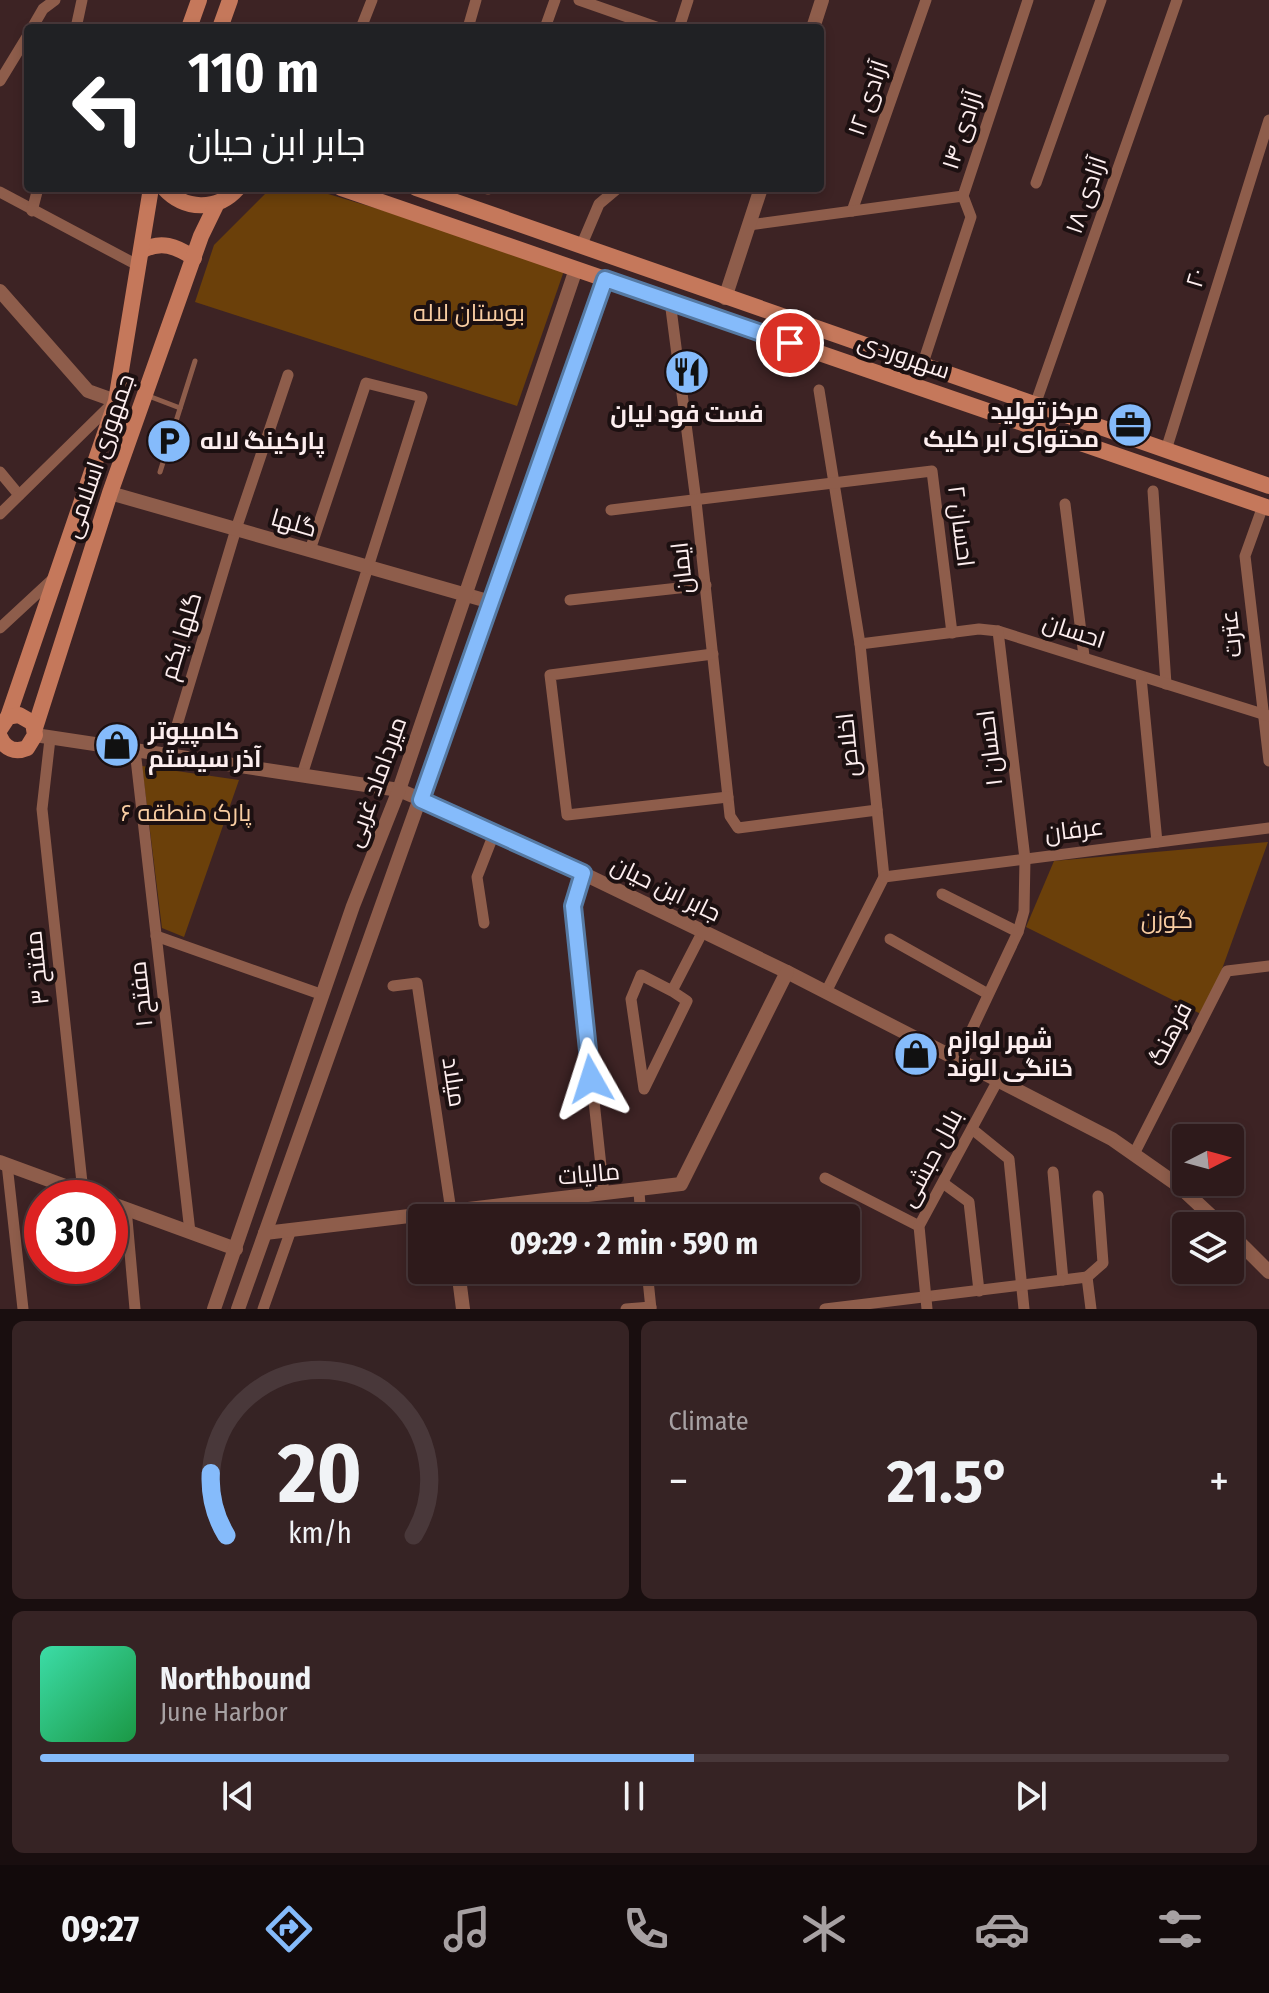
<!DOCTYPE html>
<html lang="en">
<head>
<meta charset="utf-8">
<style>
  :root { --surface:#2e1a1b; --page:#362324; --text:#f1f3f6; --muted:#a7a1a3; --line:#49383a; --accent:#85bbfb }
  body { margin:0; font-family:"Fira Sans Condensed",Cairo,sans-serif; background:var(--page); color:var(--text); height:100vh; display:flex; flex-direction:column; font-size:30px; white-space:nowrap }
  * { box-sizing:border-box; margin:0 }
  p { font-size:26px; color:var(--muted) }
  .icon { flex:none; width:44px; height:44px; fill:none; stroke:currentColor; stroke-width:2; stroke-linecap:round; stroke-linejoin:round }
  .map { position:relative; height:1309px; overflow:hidden }
  .sheet { display:flex; flex-direction:column; gap:12px; padding:12px; background:#190e0f; flex:1 }
  .sheet>* { flex:none }
  .top-card { position:absolute; left:24px; top:24px; width:800px; height:168px; border-radius:8px; box-shadow:0 4px 12px #0003,0 0 0 2px var(--line); background:#202124; color:#fff; overflow:hidden }
  .needle { width:52px; rotate:84deg }
  .buttons { position:absolute; left:1172px; top:1124px; display:grid; gap:16px }
  .buttons a { display:grid; place-items:center; width:72px; height:72px; border-radius:8px; background:var(--surface); box-shadow:0 4px 12px #0003,0 0 0 2px var(--line); font-size:40px }
  .speed { position:absolute; left:24px; top:1180px; display:flex; gap:16px; font-size:40px; font-weight:700; text-align:center }
  .speed>* { display:grid; place-content:center; width:104px; height:104px; border-radius:50%; background:var(--surface); box-shadow:0 4px 12px #0003,0 0 0 2px var(--line); line-height:1 }
  .speed .limit { border:12px solid #d22; background:#fff; color:#111 }
  .pin { position:absolute; display:grid; place-items:center; width:68px; height:68px; color:#fff; margin:-34px; border:4px solid #fff; border-radius:50%; box-shadow:0 2px 8px #0007 }
  .me { position:absolute; width:88px; margin:-44px; rotate:354deg; stroke-linejoin:round; filter:drop-shadow(0 0 6px #0008) }
  .turn { display:flex; align-items:center; gap:28px; height:168px; padding:0 32px; font-size:36px }
  .turn .icon { width:104px; height:104px; stroke-width:2.5 }
  .turn b { display:block; font-size:56px; line-height:68px }
  .big { font-size:60px; font-weight:700; line-height:1.1 }
  .sheet .card { flex:1; display:flex; flex-direction:column; justify-content:center; gap:12px; min-width:0; padding:0 28px; border-radius:12px; background:var(--page) }
  .sheet .dial { align-items:center; gap:0 }
  .dial svg { height:208px; overflow:visible; fill:none; stroke:var(--line); stroke-width:7; stroke-linecap:round; text-anchor:middle }
  .dial text { fill:var(--text); stroke:none }
  .song { display:flex; align-items:center; gap:24px }
  .cover { width:96px; height:96px; border-radius:12px; background:linear-gradient(135deg,hsl(160 70% 55%),hsl(140 70% 35%)) }
  .played { height:8px; border-radius:4px; background:linear-gradient(90deg,var(--accent) 55%,var(--line) 55%) }
  .keys { display:flex; justify-content:space-around; direction:ltr }
  .heat { display:flex; justify-content:space-between; align-items:center; font-size:44px; direction:ltr }
  .sheet .tiles { flex:1; display:grid; gap:12px; grid-template-columns:1fr 1fr }
  .card:last-child { grid-column:span 2 }
  .trip { position:absolute; left:408px; top:1204px; width:452px; height:80px; border-radius:8px; background:var(--surface); box-shadow:0 4px 12px #0003,0 0 0 2px var(--line); font-weight:700; line-height:80px; text-align:center }
  .tabs { display:flex; height:128px; justify-content:space-around; align-items:center; background:#120a0b; color:var(--muted) }
  .tabs .icon { width:56px; height:56px }
  .tabs .active { color:var(--accent) }
  .tabs b { font-size:36px; color:var(--text) }
  .map>svg:first-child { display:block }
  .green { fill:#6b400a }
  .lines { fill:none; stroke-linecap:round; stroke-linejoin:round }
  .service { stroke:#8e5d4b; stroke-width:5 }
  .minor { stroke:#8e5d4b; stroke-width:11 }
  .tertiary { stroke:#8e5d4b; stroke-width:14 }
  .secondary { stroke:#c5785b; stroke-width:16 }
  .route-casing { stroke:#567aa3; stroke-width:20 }
  .route { stroke:#85bbfb; stroke-width:14 }
  .labels { text-anchor:middle; stroke-width:8; stroke-linejoin:round; paint-order:stroke }
  .street-label { font-size:24px; fill:#fdeeef; stroke:#1c1011 }
  .park-label { font-size:24px; fill:#f9cda2; stroke:#1c1011 }
  .poi-label { font-size:24px; font-weight:bold; fill:#fdeeef; stroke:#1c1011; text-anchor:start }
</style>
</head>
<body>
<div class="map">
<svg width="1269" height="1309" viewBox="0 0 1269 1309">
  <rect width="100%" height="100%" fill="#3d2324"/>
  <g class="green">
    <path d="M271 188H308L566 265 517 406 195 302 214 245Z"/>
    <path d="M142 766 239 780 184 937 162 928Z"/>
    <path d="M1268 842 1205 1016 1026 927 1054 861Z"/>
  </g>
  <g class="lines">
    <g class="service">
      <path d="M146 395 180 408"/>
      <path d="M160 472 195 361"/>
    </g>
    <g class="minor">
      <path d="M579 0 659 28"/>
      <path d="M32 28 43 9 55 0"/>
      <path d="M76 28 82 0"/>
      <path d="M361 28 372 0"/>
      <path d="M468 28 476 0"/>
      <path d="M545 28 555 0"/>
      <path d="M679 28 688 0"/>
      <path d="M0 81 28 35"/>
      <path d="M1036 183 1101 0"/>
      <path d="M488 189V188"/>
      <path d="M0 192 139 266"/>
      <path d="M32 211 38 188"/>
      <path d="M852 211 926 0"/>
      <path d="M749 225 963 196"/>
      <path d="M582 244 599 204 618 188"/>
      <path d="M670 301 696 501 730 816 738 828 877 810"/>
      <path d="M922 366 971 217 963 196 1028 0"/>
      <path d="M819 390 860 644 884 877 826 992"/>
      <path d="M1035 405 1177 0"/>
      <path d="M1166 450 1269 120"/>
      <path d="M0 472 19 495"/>
      <path d="M1153 491 1166 684"/>
      <path d="M1065 504 1084 656"/>
      <path d="M1263 506 1245 556 1269 761"/>
      <path d="M611 510 932 471 952 633"/>
      <path d="M0 514 112 404"/>
      <path d="M570 600 706 585"/>
      <path d="M0 628 55 577"/>
      <path d="M860 644 979 629 998 631 1269 716"/>
      <path d="M713 654 550 675 567 815 728 797"/>
      <path d="M1141 677 1157 842"/>
      <path d="M50 739 42 809 83 1192"/>
      <path d="M135 750 190 1232"/>
      <path d="M168 755 236 529 288 375"/>
      <path d="M302 775 422 397 366 383 310 550"/>
      <path d="M583 873 573 906 604 1194"/>
      <path d="M884 877 1269 828"/>
      <path d="M942 894 1018 932"/>
      <path d="M484 923 477 877 495 831"/>
      <path d="M156 936 323 995"/>
      <path d="M890 939 988 994"/>
      <path d="M393 986 417 983 451 1211"/>
      <path d="M672 991 641 975 631 999 644 1089 687 1001 672 991 703 931"/>
      <path d="M958 1059 1018 932 1024 911 1025 859 998 631"/>
      <path d="M972 1129 1009 1159 1024 1309"/>
      <path d="M1134 1154 1227 971 1269 966"/>
      <path d="M7 1164 23 1309"/>
      <path d="M1053 1172 1063 1280"/>
      <path d="M825 1178 919 1226"/>
      <path d="M943 1183 969 1202 979 1291"/>
      <path d="M639 1192 641 1218"/>
      <path d="M126 1208 135 1309"/>
      <path d="M647 1270 651 1309"/>
      <path d="M1087 1277 1103 1263 1098 1196"/>
      <path d="M263 1309 291 1230"/>
      <path d="M626 1309 651 1307"/>
      <path d="M825 1309 1087 1277 1091 1309"/>
      <path d="M927 1309 919 1226 998 1080"/>
    </g>
    <g class="tertiary">
      <path d="M813 28 822 0"/>
      <path d="M0 291 88 391 116 401"/>
      <path d="M725 298 761 188"/>
      <path d="M110 493 491 602"/>
      <path d="M35 735 399 790 495 831 787 972 1112 1139 1179 1186 1222 1226"/>
      <path d="M0 1162 98 1198"/>
      <path d="M110 1203 236 1249"/>
      <path d="M265 1233 681 1184 787 972"/>
      <path d="M1230 1233 1269 1272"/>
      <path d="M458 1270 463 1309"/>
      <path d="M214 1309 353 906 399 790 576 269"/>
      <path d="M238 1309 605 279"/>
    </g>
    <g class="secondary">
      <path d="M189 28 199 0"/>
      <path d="M220 28 230 0"/>
      <path d="M164 188C184 210 217 212 238 188"/>
      <path d="M341 188 1269 508"/>
      <path d="M416 188 1269 486"/>
      <path d="M141 251C161 240 176 246 194 258"/>
      <path d="M8 717 116 401 151 188"/>
      <path d="M35 728 110 493 201 236 217 203"/>
      <path d="M0 729 8 717 19 715 33 723 35 735 27 748C15 753 5 749 0 737"/>
    </g>
  </g>
  <g class="lines">
    <g class="route-casing">
      <path id="route" d="M591 1079 573 906 583 873 421 800 605 279 790 343"/>
    </g>
    <use href="#route" class="route"/>
  </g>
  <defs>
    <g id="restaurant-disc" transform="scale(2.3)"><circle r="9.5" fill="#85bbfb" stroke="#1c1011"/><path d="M-5-6h1v4h1v-4h1v4h1v-4h1v5L-1.5 .5V6h-2V.5L-5-1ZM5-6V6H3V1.5H1.5Q1.5-4 5-6Z" fill="#111"/></g>
    <g id="office-disc" transform="scale(2.3)"><circle r="9.5" fill="#85bbfb" stroke="#1c1011"/><path d="M-6-3h4V-5.5h4V-3h4V5H-6ZM-1-4.5V-3h2v-1.5ZM-6 0V1H6V0Z" fill="#111"/></g>
    <g id="parking-disc" transform="scale(2.3)"><circle r="9.5" fill="#85bbfb" stroke="#1c1011"/><path d="M-3.5-5.5H1a3.5 3.5 0 0 1 0 7H-1V5.5H-3.5ZM-1-3.4V-.6H.8a1.4 1.4 0 0 0 0-2.8Z" fill="#111"/></g>
    <g id="shop-disc" transform="scale(2.3)"><circle r="9.5" fill="#85bbfb" stroke="#1c1011"/><path d="M-5-2.5h2.3a2.7 3.5 0 0 1 5.4 0H5L5.5 6h-11ZM-1.5-2.5h3a1.5 2.3 0 0 0-3 0Z" fill="#111"/></g>
  </defs>
  <g fill-rule="evenodd">
    <use href="#restaurant-disc" x="687" y="372"/>
    <use href="#office-disc" x="1130" y="425"/>
    <use href="#parking-disc" x="169" y="441"/>
    <use href="#shop-disc" x="117" y="745"/>
    <use href="#shop-disc" x="916" y="1054"/>
  </g>
  <g class="labels">
    <g class="street-label">
      <text transform="translate(868 98) rotate(-71)" y="8">آزادی ۱۲</text>
      <text transform="translate(962 130) rotate(-72)" y="8">آزادی ۱۴</text>
      <text transform="translate(1086 195) rotate(-71)" y="8">آزادی ۱۸</text>
      <text transform="translate(1196 278) rotate(-73)" y="8">۲۰</text>
      <text transform="translate(904 356) rotate(19)" y="8">سهروردی</text>
      <text transform="translate(99 456) rotate(-71)" y="8">جمهوری اسلامی</text>
      <text transform="translate(294 523) rotate(16)" y="8">گلها</text>
      <text transform="translate(961 526) rotate(83)" y="8">احسان ۲</text>
      <text transform="translate(682 568) rotate(-96)" y="8">ایمان</text>
      <text transform="translate(1074 631) rotate(18)" y="8">احسان</text>
      <text transform="translate(1231 634) rotate(-96)" y="8">عترت</text>
      <text transform="translate(181 636) rotate(-73)" y="8">گلها یکم</text>
      <text transform="translate(848 745) rotate(-96)" y="8">اخلاص</text>
      <text transform="translate(990 748) rotate(-97)" y="8">احسان ۱</text>
      <text transform="translate(376 782) rotate(-70)" y="8">میرداماد غربی</text>
      <text transform="translate(1074 830) rotate(-7)" y="8">عرفان</text>
      <text transform="translate(666 889) rotate(26)" y="8">جابر ابن حیان</text>
      <text transform="translate(37 968) rotate(-96)" y="8">مفتح ۳</text>
      <text transform="translate(141 994) rotate(-96)" y="8">مفتح ۱</text>
      <text transform="translate(1170 1034) rotate(-63)" y="8">فرهنگ</text>
      <text transform="translate(454 1082) rotate(81)" y="8">میلاد</text>
      <text transform="translate(931 1158) rotate(-62)" y="8">بلال حبشی</text>
      <text transform="translate(589 1174) rotate(-5)" y="8">مالیات</text>
    </g>
    <g class="park-label">
      <text x="469" y="321">بوستان لاله</text>
      <text x="186" y="821">پارک منطقه ۶</text>
      <text x="1167" y="928">گوزن</text>
    </g>
    <g class="poi-label">
      <text x="1099" y="419" text-anchor="end">مرکز تولید<tspan x="1099" dy="28">محتوای ابر کلیک</tspan></text>
      <text x="687" y="422" text-anchor="middle">فست فود لیان</text>
      <text x="200" y="449">پارکینگ لاله</text>
      <text x="148" y="739">کامپیوتر<tspan x="148" dy="28">آذر سیستم</tspan></text>
      <text x="947" y="1048">شهر لوازم<tspan x="947" dy="28">خانگی الوند</tspan></text>
    </g>
  </g>
</svg>
<div class="buttons">
<a><svg class="needle" viewBox="-14 -14 28 28"><path d="M0-13l5 13h-10z" fill="#e53935"/><path d="M0 13l5-13h-10z" fill="#a7a1a3"/></svg></a>
<a><svg class="icon" aria-label="layers" viewBox="0 0 24 24"><path d="M12 4l9 5-9 5-9-5zM3 14l9 5 9-5"/></svg></a>
</div>
<div class="speed"><div class="limit">30</div></div>
<div class="pin" style="left:790px;top:343px;background:#d93025"><svg class="icon" aria-label="arrive" viewBox="0 0 24 24"><path d="M6 21V4h12l-3 4 3 4H6"/></svg></div>
<svg class="me" style="left:591px;top:1079px" viewBox="-20 -20 40 40"><path d="M0-17L14 15 0 8-14 15z" fill="#85bbfb" stroke="#fff" stroke-width="4"/></svg>
<div class="trip">09:29 · 2 min · 590 m</div>
<div class="top-card">
<div class="turn"><svg class="icon" aria-label="left" viewBox="0 0 24 24"><path d="M17 20v-9H6M10 6l-5 5 5 5"/></svg><div><b>110 m</b>جابر ابن حیان</div></div>
</div>
</div>
<section class="sheet">
<div class="tiles">
<div class="card dial"><svg viewBox="0 0 100 80">
<path d="M14 69A42 42 0 1 1 86 69"/>
<path d="M14 69A42 42 0 0 1 8 45" stroke="#85bbfb"/>
<text x="50" y="56" font-size="32" font-weight="700">20</text>
<text x="50" y="72" font-size="11">km/h</text>
</svg></div>
<div class="card"><p>Climate</p>
<div class="heat"><a>−</a><b class="big">21.5°</b><a>+</a></div>
</div>
<div class="card">
<div class="song"><i class="cover"></i><div><b>Northbound</b><p>June Harbor</p></div></div>
<div class="played"></div>
<div class="keys"><svg class="icon" aria-label="previous" viewBox="0 0 24 24"><path d="M18 5L8 12l10 7zM5 5v14"/></svg><svg class="icon" aria-label="pause" viewBox="0 0 24 24"><path d="M8 5v14M16 5v14"/></svg><svg class="icon" aria-label="next" viewBox="0 0 24 24"><path d="M6 5l10 7-10 7zM19 5v14"/></svg></div>
</div>
</div>
</section>
<nav class="tabs">
<b>09:27</b>
<svg class="icon active" aria-label="directions" viewBox="0 0 24 24"><path d="M12 3l9 9-9 9-9-9zM9 14v-3h6M13 9l2 2-2 2"/></svg>
<svg class="icon" aria-label="music" viewBox="0 0 24 24"><path d="M9 18V5l10-2v13"/><circle cx="6" cy="18" r="3"/><circle cx="16" cy="16" r="3"/></svg>
<svg class="icon" aria-label="phone" viewBox="0 0 24 24"><path d="M5 4h4l2 5-3 2q2 4 5 5l2-3 5 2v4C11 20 4 13 5 4z"/></svg>
<svg class="icon" aria-label="climate" viewBox="0 0 24 24"><path d="M12 3v18M4 7l16 10M4 17L20 7"/></svg>
<svg class="icon" aria-label="car" viewBox="0 0 24 24"><path d="M5 17H2v-5l4-1 3-4h7l3 4 3 1v5h-3M9 17h6M6 11h13"/><circle cx="7" cy="17" r="2"/><circle cx="17" cy="17" r="2"/></svg>
<svg class="icon" aria-label="filters" viewBox="0 0 24 24"><path d="M4 7h16M4 17h16"/><circle cx="9" cy="7" r="2"/><circle cx="15" cy="17" r="2"/></svg>
</nav>
</body>
</html>
